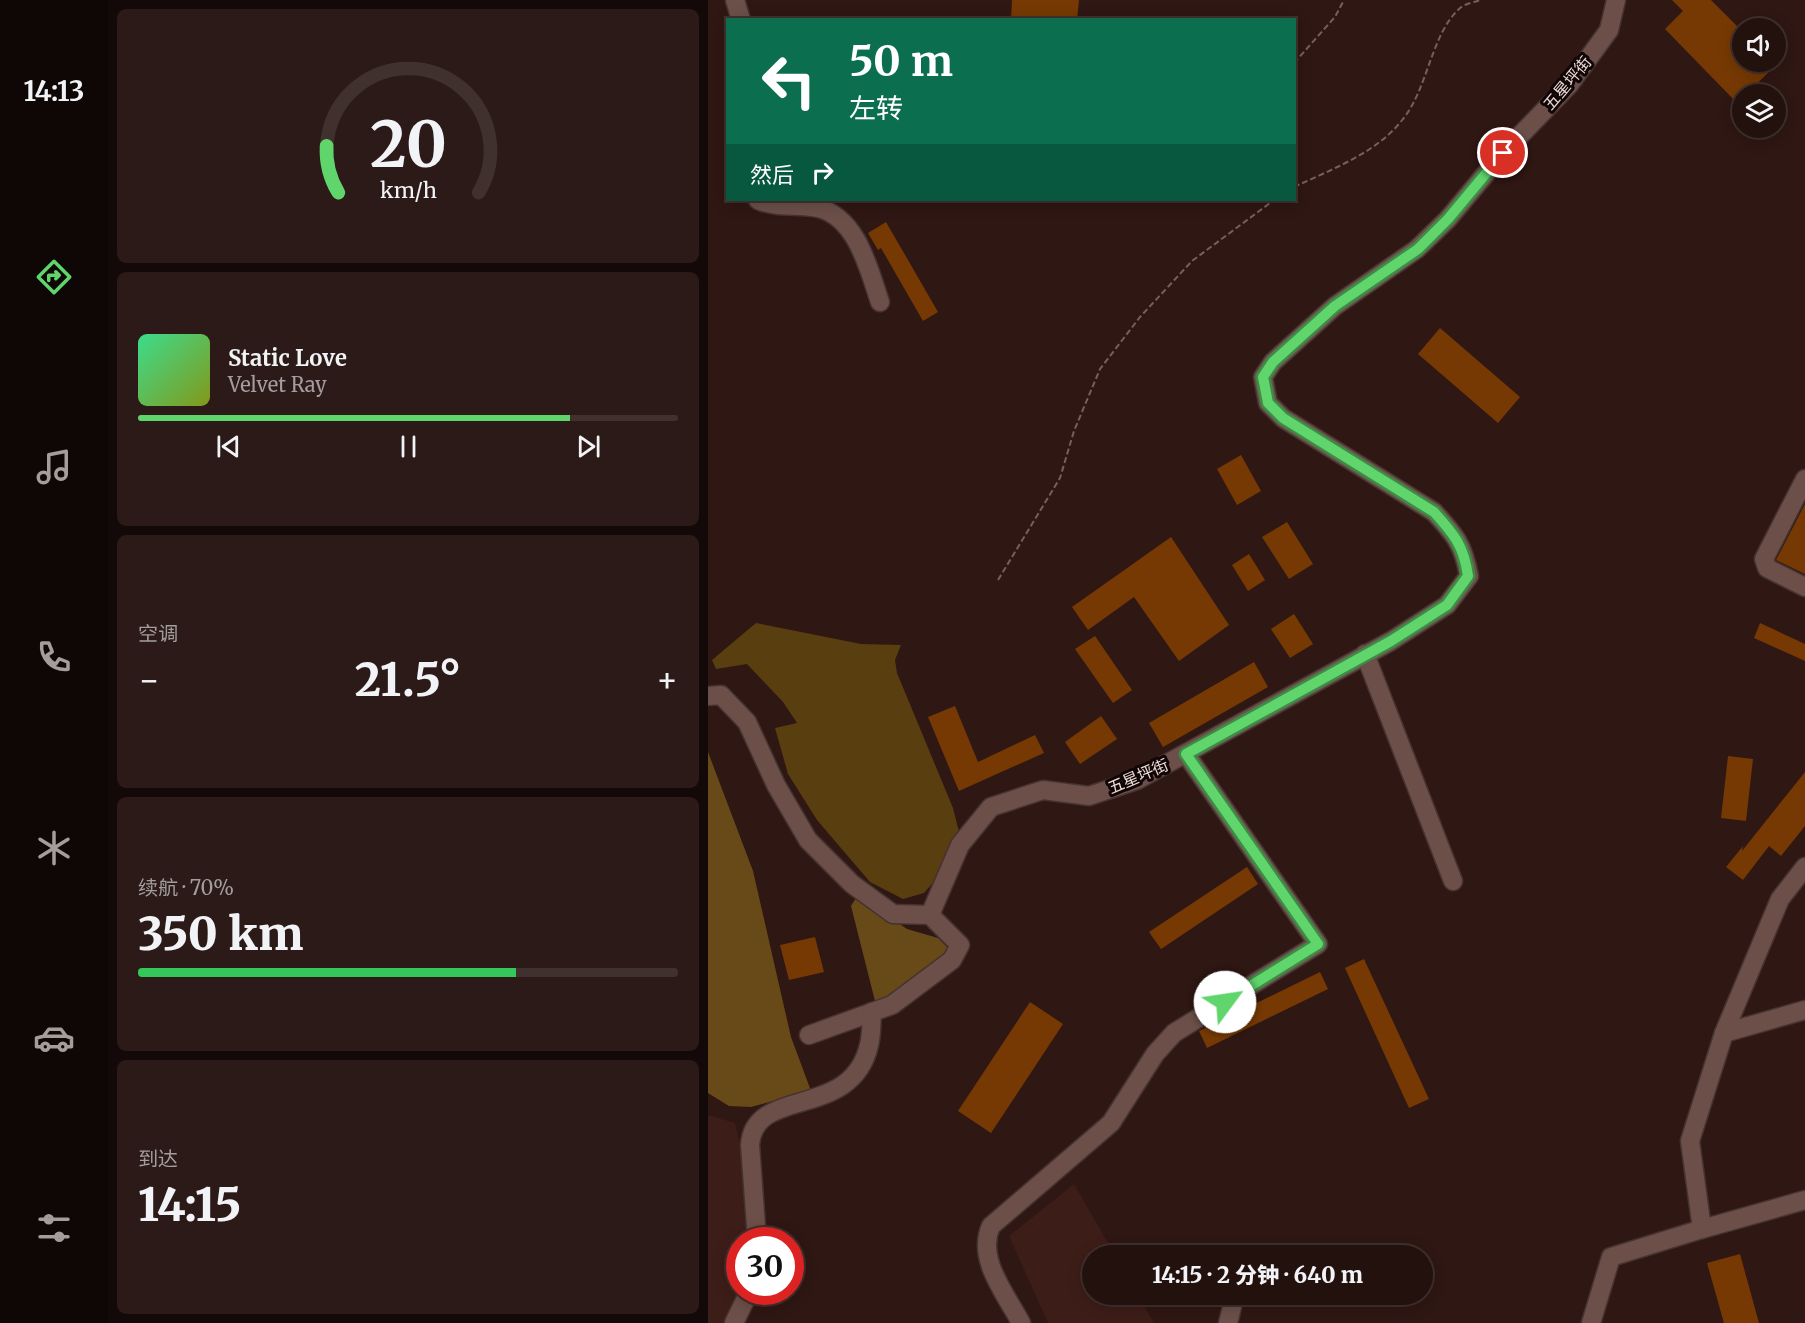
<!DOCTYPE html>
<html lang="zh">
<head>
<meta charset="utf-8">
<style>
  :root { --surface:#23110e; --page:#2b1a17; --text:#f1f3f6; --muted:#a39d9e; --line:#40312e; --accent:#5fd56b }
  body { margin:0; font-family:Merriweather,"Noto Sans SC",serif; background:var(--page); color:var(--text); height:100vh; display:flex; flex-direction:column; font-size:22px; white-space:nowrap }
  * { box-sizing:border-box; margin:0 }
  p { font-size:20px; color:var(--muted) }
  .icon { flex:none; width:33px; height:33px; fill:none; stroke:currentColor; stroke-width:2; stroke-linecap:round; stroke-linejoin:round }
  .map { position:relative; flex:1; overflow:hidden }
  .details { display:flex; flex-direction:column; gap:9px; padding:9px; background:#130908; width:600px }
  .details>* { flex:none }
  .banner { position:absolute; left:18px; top:18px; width:570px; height:183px; border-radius:0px; box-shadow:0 3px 15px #0003,0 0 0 2px var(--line); background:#0b6e4f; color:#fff; overflow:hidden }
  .fabs { position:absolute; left:1024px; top:18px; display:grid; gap:12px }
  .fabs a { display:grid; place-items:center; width:54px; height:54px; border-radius:50%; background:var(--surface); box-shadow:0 3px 15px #0003,0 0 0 2px var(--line); font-size:30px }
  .speed { position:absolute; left:18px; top:1227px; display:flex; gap:12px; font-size:30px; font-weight:700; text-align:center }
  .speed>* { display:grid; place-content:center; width:78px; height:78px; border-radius:50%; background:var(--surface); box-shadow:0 3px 15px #0003,0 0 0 2px var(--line); line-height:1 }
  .speed .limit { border:9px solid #d22; background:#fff; color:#111 }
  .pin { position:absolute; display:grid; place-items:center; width:51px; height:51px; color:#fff; margin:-26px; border:3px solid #fff; border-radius:50%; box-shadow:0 2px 6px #0007 }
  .me { position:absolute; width:66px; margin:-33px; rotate:59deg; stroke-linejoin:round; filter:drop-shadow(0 0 4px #0008) }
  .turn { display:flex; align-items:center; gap:21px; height:126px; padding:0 24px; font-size:27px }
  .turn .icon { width:78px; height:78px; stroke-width:2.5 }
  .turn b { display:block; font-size:42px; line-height:51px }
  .then { display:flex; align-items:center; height:57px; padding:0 24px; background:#0003; gap:12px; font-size:22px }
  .big { font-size:45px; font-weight:800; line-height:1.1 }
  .details .card { flex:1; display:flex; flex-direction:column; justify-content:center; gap:9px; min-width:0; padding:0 21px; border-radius:9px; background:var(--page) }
  .details .dial { align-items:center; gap:0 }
  .dial svg { height:156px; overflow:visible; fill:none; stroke:var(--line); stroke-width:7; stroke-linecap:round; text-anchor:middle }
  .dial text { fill:var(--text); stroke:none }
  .song { display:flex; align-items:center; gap:18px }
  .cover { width:72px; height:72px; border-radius:9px; background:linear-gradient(135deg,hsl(150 70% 55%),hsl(70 70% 35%)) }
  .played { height:6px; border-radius:3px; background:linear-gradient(90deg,var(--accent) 80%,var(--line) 80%) }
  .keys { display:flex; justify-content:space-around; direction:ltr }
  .heat { display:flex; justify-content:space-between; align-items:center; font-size:33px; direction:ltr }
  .charge { height:9px; border-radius:4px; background:linear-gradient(90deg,#34c759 70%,var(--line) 0) }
  .trip { position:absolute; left:374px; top:1245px; width:351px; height:60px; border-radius:30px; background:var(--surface); box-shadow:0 3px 15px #0003,0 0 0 2px var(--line); font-weight:800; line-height:60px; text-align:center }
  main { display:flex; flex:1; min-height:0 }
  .dock { display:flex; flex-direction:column; width:108px; justify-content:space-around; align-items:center; background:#0e0706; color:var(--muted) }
  .dock .icon { width:42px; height:42px }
  .dock .current { color:var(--accent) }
  .dock b { font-size:27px; color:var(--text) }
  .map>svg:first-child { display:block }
  .built { fill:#3d1d18 }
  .green { fill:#593e10 }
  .forest { fill:#684a18 }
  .building { fill:#763903 }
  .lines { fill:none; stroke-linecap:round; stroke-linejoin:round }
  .minor-casing { stroke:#463331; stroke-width:21 }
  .path { stroke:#76605c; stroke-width:2; stroke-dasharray:6 3; stroke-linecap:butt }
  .minor { stroke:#6c4f49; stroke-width:18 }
  .route-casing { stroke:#3e8a46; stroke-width:15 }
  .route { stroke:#5fd56b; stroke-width:10 }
  .labels { text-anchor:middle; stroke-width:6; stroke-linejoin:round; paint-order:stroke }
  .street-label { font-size:16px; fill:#eedcd8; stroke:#100605 }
</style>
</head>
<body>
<main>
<nav class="dock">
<b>14:13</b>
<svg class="icon current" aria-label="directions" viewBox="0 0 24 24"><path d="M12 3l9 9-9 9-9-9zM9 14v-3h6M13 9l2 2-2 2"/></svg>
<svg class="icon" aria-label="music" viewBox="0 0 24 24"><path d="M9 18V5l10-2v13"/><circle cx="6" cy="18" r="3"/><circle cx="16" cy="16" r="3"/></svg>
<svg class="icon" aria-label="phone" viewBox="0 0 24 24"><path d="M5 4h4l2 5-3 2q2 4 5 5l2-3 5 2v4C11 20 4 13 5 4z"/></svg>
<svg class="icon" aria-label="climate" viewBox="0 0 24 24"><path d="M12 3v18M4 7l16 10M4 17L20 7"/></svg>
<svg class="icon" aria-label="car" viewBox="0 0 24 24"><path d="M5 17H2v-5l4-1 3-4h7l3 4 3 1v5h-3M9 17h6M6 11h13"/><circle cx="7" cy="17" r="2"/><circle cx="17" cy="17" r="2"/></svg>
<svg class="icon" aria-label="filters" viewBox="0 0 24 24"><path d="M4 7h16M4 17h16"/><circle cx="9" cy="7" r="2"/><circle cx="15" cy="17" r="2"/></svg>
</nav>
<section class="details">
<div class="card dial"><svg viewBox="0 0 100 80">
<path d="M14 69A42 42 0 1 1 86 69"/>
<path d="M14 69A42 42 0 0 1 8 45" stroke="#5fd56b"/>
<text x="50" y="56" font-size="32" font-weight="700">20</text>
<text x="50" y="72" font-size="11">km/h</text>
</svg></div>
<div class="card">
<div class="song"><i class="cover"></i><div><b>Static Love</b><p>Velvet Ray</p></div></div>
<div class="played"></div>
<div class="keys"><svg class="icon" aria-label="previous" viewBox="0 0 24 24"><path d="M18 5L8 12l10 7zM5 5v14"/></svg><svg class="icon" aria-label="pause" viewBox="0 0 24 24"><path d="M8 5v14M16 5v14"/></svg><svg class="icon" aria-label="next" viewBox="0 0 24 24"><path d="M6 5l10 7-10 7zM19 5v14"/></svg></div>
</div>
<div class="card"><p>空调</p>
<div class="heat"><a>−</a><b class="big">21.5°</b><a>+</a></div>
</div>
<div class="card"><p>续航 · 70%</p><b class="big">350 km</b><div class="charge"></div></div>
<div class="card"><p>到达</p><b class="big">14:15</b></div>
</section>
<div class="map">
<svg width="1097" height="1323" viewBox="0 0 1097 1323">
  <rect width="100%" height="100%" fill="#2f1713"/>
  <g class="built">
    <path d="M0 1115 27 1123 45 1202 42 1240H32V1292L20 1323H0Z"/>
    <path d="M366 1184 407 1255 384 1256V1294L430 1295 446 1323H340L301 1236Z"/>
  </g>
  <path class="green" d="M48 623 153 644 193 645 187 660 189 673 245 808 252 836 229 878 216 893 195 899 162 882 109 820 80 774 67 728 89 723 75 702 39 664 8 669 4 660Z"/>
  <g class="forest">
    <path d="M0 752 45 871 83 1037 103 1091 43 1107 21 1106 0 1093Z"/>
    <path d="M148 898 155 899 199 929 230 938 242 950 180 998 167 1001 143 906Z"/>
  </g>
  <g class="building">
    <path d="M304 0H371L369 20H303Z"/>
    <path d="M964 0H1003L1035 32V62H1071L1029 103 957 29 975 11Z"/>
    <path d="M178 222 230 312 215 321 173 248 170 250 160 233Z"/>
    <path d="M732 328 812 397 790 423 710 354Z"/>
    <path d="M533 455 553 491 529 505 509 469Z"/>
    <path d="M1097 504V574L1068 560Z"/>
    <path d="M579 522 605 564 581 579 554 537Z"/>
    <path d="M463 537 521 625 471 661 426 597 380 630 364 607Z"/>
    <path d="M541 554 557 580 540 591 524 565Z"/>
    <path d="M586 614 605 644 582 658 563 629Z"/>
    <path d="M1052 623 1097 644V661L1046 638Z"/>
    <path d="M387 636 424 690 405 703 367 649Z"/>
    <path d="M546 662 560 687 455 747 441 723Z"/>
    <path d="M247 706 270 762 327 735 336 753 251 791 220 717Z"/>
    <path d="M393 716 409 739 372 764 357 742Z"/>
    <path d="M1020 756 1045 759 1038 821 1013 818Z"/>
    <path d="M1097 772V826L1073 856 1061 846 1035 880 1018 867 1035 846 1034 851Z"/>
    <path d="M539 867 550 884 453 949 441 932Z"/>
    <path d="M107 937 116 972 81 980 72 945Z"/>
    <path d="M656 959 721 1099 701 1108 637 968Z"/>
    <path d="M612 972 620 989 499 1048 491 1031Z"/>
    <path d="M322 1002 355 1024 283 1133 250 1111Z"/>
    <path d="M1032 1254 1051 1323H1016L999 1263Z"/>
  </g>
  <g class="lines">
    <g class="minor-casing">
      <g id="minor">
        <path d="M27 0 33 20"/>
        <path d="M50 200C67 208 91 204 110 208 149 217 161 270 172 302"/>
        <path d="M1097 479 1056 559 1059 568 1097 587"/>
        <path d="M657 654 745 881"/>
        <path d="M0 696 13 695 39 722 68 785 100 840 144 884 185 914 222 915 252 945 244 960 184 1005 101 1035"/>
        <path d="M222 915 252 845 283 807 335 790 381 796 429 780 683 641 739 605 761 576C755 544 747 535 726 512L575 418 560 403 555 377 565 362 627 306 709 249 740 219 795 153 861 85 901 30 908 0"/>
        <path d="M1016 1033 1097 1010"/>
        <path d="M994 1229 1097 1200"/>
        <path d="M49 1240 42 1145C46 1085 144 1121 161 1045 164 1034 163 1022 164 1012"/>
        <path d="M26 1323 41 1292"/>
        <path d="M313 1323C298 1294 268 1259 283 1226L403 1123 447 1054 466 1033 610 944 478 754"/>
        <path d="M520 1323 525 1303 523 1294"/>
        <path d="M883 1323 903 1257 994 1229 982 1141 1016 1033 1072 899 1097 867"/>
      </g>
    </g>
    <g class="path">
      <path d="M586 63 627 17 636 0"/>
      <path d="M586 187C624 169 669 153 695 119 720 88 723 35 751 9 756 4 766 2 773 0"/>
      <path d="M290 580 352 478 366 431 392 369 432 317 484 261 566 200"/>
    </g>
    <use href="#minor" class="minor"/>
  </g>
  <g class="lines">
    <g class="route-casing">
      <path id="route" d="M517 1002 610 944 478 754 683 641 739 605 760 576C756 546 746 534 726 512L575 418 560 403 555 377 565 362 627 306 710 249 740 219 795 153"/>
    </g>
    <use href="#route" class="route"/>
  </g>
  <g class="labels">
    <g class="street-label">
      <text transform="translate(859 83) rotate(-50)" y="6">五星坪街</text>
      <text transform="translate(430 776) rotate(-23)" y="6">五星坪街</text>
    </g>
  </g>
</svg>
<div class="fabs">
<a><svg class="icon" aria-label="sound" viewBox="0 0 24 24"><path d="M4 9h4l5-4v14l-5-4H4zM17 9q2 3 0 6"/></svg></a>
<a><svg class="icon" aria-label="layers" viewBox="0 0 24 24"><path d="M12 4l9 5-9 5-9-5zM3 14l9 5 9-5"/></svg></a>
</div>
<div class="speed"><div class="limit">30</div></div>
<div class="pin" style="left:795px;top:153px;background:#d93025"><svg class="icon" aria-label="arrive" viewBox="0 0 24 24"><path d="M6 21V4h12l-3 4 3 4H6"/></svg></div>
<svg class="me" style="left:517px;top:1002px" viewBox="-20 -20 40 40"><circle r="19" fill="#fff"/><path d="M0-13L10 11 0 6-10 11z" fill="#5fd56b"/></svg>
<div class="trip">14:15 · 2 分钟 · 640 m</div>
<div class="banner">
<div class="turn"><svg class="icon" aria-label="left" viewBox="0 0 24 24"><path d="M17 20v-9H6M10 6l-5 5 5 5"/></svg><div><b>50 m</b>左转</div></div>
<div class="then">然后<svg class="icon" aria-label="right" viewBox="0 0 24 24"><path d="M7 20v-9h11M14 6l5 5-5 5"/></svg></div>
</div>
</div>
</main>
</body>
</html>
